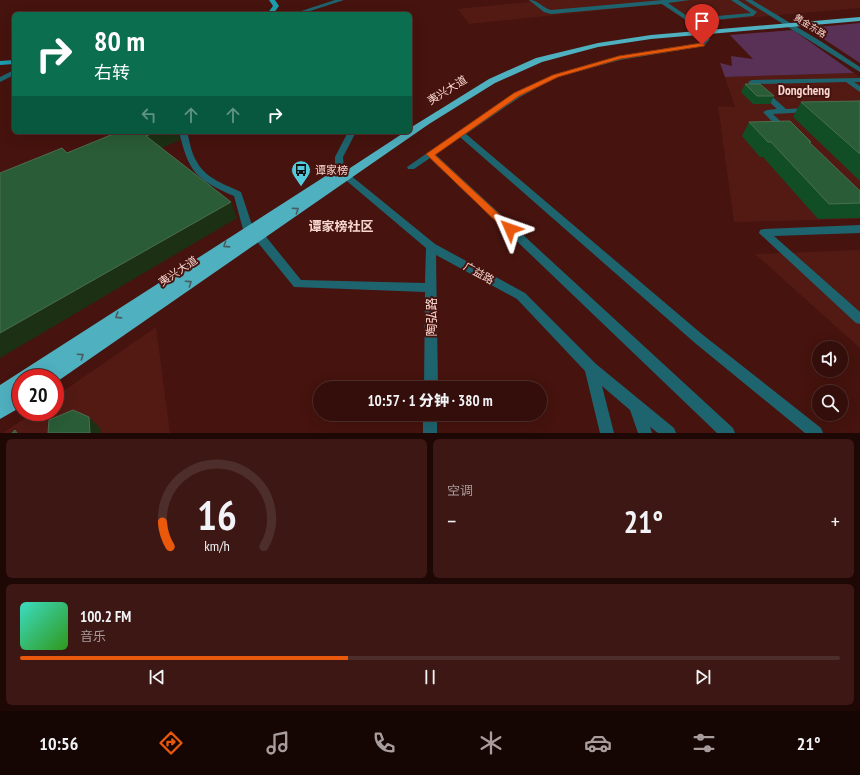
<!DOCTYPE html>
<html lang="zh">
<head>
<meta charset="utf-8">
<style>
  :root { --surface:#340e0a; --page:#3c1713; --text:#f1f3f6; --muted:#a99c9c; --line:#4e2e2b; --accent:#ea580c }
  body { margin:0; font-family:"PT Sans Narrow","Noto Sans SC",sans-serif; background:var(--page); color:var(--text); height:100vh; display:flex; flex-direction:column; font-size:15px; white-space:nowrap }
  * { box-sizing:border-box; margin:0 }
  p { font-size:13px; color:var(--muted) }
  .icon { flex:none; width:22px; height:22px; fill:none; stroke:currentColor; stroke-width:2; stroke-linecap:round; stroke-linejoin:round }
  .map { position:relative; height:433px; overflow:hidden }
  .side { display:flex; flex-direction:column; gap:6px; padding:6px; background:#1d0806; flex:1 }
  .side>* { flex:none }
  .hud { position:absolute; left:12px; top:12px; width:400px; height:122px; border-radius:6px; box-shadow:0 4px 16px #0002,0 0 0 1px var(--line); background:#0b6e4f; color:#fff; overflow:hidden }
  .fabs { position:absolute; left:812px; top:341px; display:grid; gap:8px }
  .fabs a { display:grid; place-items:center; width:36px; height:36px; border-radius:50%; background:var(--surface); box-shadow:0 4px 16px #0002,0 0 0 1px var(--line); font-size:20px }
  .speed { position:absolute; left:12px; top:369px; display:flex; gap:8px; font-size:20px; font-weight:700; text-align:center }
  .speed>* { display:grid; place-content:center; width:52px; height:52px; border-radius:50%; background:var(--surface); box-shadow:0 4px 16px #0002,0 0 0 1px var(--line); line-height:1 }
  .speed .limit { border:6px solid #d22; background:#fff; color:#111 }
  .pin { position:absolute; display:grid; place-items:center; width:34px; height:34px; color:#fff; margin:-41px -17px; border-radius:50% 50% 50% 0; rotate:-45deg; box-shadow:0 0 4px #0007 }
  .pin .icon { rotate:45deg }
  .me { position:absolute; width:44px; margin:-22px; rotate:313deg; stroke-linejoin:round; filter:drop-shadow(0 0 3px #0008) }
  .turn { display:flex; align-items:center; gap:14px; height:84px; padding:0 16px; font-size:18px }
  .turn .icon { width:52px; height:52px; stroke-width:2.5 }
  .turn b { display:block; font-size:28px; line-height:34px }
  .lanes { display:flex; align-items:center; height:38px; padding:0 16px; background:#0003; justify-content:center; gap:20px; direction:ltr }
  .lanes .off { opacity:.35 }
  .big { font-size:30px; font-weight:800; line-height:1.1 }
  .side .tile { flex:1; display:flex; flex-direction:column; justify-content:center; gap:6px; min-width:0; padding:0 14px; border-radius:6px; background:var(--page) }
  .side .dial { align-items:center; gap:0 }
  .dial svg { height:104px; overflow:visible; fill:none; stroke:var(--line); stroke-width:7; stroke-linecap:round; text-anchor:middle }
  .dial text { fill:var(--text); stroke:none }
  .song { display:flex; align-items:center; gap:12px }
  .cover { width:48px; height:48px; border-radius:6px; background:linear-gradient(135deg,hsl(170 70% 55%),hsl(110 70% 35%)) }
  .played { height:4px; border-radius:2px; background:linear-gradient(90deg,var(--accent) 40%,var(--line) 40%) }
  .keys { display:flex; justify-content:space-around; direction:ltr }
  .heat { display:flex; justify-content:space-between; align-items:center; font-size:22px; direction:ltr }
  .side .tiles { flex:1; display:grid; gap:6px; grid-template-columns:1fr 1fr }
  .tile:last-child { grid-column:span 2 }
  .trip { position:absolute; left:313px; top:381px; width:234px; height:40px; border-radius:20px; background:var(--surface); box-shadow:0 4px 16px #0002,0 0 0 1px var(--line); font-weight:800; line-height:40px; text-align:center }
  .tab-bar { display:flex; height:64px; justify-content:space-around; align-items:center; background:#150604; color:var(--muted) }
  .tab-bar .icon { width:28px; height:28px }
  .tab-bar .selected { color:var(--accent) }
  .tab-bar b { font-size:18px; color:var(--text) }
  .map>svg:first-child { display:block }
  .built { fill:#531a14 }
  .green { fill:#593157 }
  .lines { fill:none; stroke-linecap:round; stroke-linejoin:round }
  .minor { fill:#1e646f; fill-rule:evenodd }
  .major { fill:#1d9daf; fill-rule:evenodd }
  .highway { fill:#4fb0bf; fill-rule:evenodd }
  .wall { fill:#114d25 }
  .shaded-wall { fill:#1c3014 }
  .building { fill:#2a5c37; stroke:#4b6f50 }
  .oneway { stroke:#4a5a5e }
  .route { fill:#ea580c; stroke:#983908 }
  .labels { text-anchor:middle; stroke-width:4; stroke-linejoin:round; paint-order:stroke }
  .far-street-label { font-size:9px; fill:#f9d7d1; stroke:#46130e }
  .street-label { font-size:11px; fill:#f9d7d1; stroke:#46130e }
  .poi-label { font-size:11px; fill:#f9d7d1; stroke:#46130e; text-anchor:start }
  .far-district-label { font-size:13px; font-weight:bold; fill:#f9d7d1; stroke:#46130e }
  .quarter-label { font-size:13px; font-weight:bold; fill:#f9d7d1; stroke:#46130e }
  .near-street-label { font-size:13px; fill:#f9d7d1; stroke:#46130e }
</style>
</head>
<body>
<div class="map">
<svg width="860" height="433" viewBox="0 0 860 433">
  <rect width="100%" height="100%" fill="#46130e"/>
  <g class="built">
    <path d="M528 0H860V8L689 23 661 4 469 24 458 9 529 2Z"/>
    <path d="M854 73 860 77V219L734 222 718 106 735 107 725 77Z"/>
    <path d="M860 250V348L755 254Z"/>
    <path d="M156 327 170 433H3L34 412H55V397Z"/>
  </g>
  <g class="green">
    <path d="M860 23V63L807 28Z"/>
    <path d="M793 30 854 73 725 77 720 63 732 66 731 56 753 59 730 35Z"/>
  </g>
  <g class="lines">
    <g class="minor">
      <path d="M335 0H344L301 14H292Z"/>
      <path d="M529 0C539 0 542 8 551 10L663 0H690L668 3 690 18H695L751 13 731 0H738L757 12 753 16 695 22 686 20 662 4 551 14 544 12Z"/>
      <path d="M745 0H752L822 42 860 67V72Z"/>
      <path d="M698 31 710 39 704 46 620 60 557 77 520 97 466 134 703 335 821 428 823 433H805L695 343 460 137 435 154 733 428 735 433H717L430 158 414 169H408L407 167 514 93 553 75 619 56 700 43 703 39 695 33Z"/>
      <path d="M14 70V75L0 82V77Z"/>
      <path d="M860 78V82H854L860 86V92L846 82 758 84 786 109 810 108 814 110 810 112 773 114 790 131 786 133H783L763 112 767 110 777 109 748 82 752 80Z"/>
      <path d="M179 132H187C190 142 191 153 197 162 205 178 226 185 241 192L253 228 263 233 301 280 425 283 426 248 335 171V157L348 132H356L343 157 344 170 435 244 525 293 596 364 674 428 676 433H658L650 427 652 433H638L630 410 602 386 614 433H600L585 371 517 299 436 255 438 388H424L425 292 294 287 255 239 244 233 234 196C195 179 189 172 179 132Z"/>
      <path d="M860 225V233L774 236 860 312V324L856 323 759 233 760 230 764 229Z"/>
      <rect x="423" y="414" width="14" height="19"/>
    </g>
    <g class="major">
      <path d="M269 0H275L279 6 273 14H267L273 6Z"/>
      <path d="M14 60V64L0 65V61Z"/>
    </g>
    <path class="highway" d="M860 17V21L651 39 598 47 542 62 495 83 429 124 55 383V378H41L42 375 38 378H21V407L0 419V385L338 168H346L347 170 405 132H410V128L489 79 536 58 598 43 651 35Z"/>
  </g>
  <g class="wall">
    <path d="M745 84 774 96 770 104H753L741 92Z"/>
    <path d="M860 101V181L793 117 801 102Z"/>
    <path d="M749 122 811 142 810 143 860 191V218L818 219 763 157H760L742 136Z"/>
  </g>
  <g class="shaded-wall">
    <path d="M156 132H177L180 140 153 152 146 136Z"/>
    <path d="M231 202 237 218 0 358V333Z"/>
    <path d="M89 417 100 428 101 433H90Z"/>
  </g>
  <g class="building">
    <path d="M745 84H760L774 96H757Z"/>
    <path d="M860 101V154L801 102Z"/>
    <path d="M790 121 811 142H809L860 191V203L829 204 771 142H768L749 122Z"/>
    <path d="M118 132H156L146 136 231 202 0 333V173L62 148 67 153Z"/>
    <path d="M73 410 89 417 90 433H48L49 420Z"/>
    <path d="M15 430 17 433H12Z"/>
  </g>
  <defs><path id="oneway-chevron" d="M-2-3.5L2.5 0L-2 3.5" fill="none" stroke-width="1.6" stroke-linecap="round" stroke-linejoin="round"/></defs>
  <g class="oneway">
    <use href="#oneway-chevron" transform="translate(296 210) rotate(-34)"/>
    <use href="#oneway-chevron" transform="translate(226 245) rotate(147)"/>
    <use href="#oneway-chevron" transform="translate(189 283) rotate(-34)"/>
    <use href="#oneway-chevron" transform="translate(118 316) rotate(147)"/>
    <use href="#oneway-chevron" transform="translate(81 356) rotate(-34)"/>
  </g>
  <path class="route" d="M702 43 705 45 704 46 620 59 558 77 519 96 435 155 513 227 515 229 513 232H507L426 154 514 93 553 75 619 56Z"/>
  <defs>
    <g id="bus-pin" transform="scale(1)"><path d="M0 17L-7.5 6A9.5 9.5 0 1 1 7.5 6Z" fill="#54cadd" stroke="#46130e"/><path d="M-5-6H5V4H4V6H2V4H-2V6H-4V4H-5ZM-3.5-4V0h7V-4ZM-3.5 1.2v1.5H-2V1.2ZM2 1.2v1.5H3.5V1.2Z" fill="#111"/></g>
  </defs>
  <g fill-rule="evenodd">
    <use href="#bus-pin" x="301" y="170"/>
  </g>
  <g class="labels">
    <g class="far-street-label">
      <text transform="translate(810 26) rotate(32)" y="3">黄金东路</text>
    </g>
    <g class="street-label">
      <text transform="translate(447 90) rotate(-32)" y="4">夷兴大道</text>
      <text transform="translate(178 271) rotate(-34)" y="4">夷兴大道</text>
      <text transform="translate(479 273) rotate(29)" y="4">广益路</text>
    </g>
    <g class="poi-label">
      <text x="315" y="174">谭家榜</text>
    </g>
    <g class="far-district-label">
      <text x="804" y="95">Dongcheng</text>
    </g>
    <g class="quarter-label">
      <text x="341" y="231">谭家榜社区</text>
    </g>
    <g class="near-street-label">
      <text transform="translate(431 317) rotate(-90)" y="5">陶弘路</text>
    </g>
  </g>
</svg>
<div class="fabs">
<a><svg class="icon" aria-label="sound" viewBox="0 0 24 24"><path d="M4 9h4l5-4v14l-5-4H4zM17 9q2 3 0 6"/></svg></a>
<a><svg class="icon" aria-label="search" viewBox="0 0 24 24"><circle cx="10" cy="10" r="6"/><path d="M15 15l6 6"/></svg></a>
</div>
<div class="speed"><div class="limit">20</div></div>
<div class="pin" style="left:702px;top:45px;background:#d93025"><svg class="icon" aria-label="arrive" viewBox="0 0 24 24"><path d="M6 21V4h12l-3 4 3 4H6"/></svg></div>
<svg class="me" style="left:510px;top:229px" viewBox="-20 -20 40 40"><path d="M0-17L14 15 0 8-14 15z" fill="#ea580c" stroke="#fff" stroke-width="4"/></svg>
<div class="trip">10:57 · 1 分钟 · 380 m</div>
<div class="hud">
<div class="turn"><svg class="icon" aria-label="right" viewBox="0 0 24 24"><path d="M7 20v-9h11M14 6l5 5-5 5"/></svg><div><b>80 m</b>右转</div></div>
<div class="lanes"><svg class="icon off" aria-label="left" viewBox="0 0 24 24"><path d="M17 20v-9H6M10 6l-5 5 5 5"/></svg><svg class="icon off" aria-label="ahead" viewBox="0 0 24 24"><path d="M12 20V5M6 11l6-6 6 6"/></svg><svg class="icon off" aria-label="ahead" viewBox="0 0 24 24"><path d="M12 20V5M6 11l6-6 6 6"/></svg><svg class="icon" aria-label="right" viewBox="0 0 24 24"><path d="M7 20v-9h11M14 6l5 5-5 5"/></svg></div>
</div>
</div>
<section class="side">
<div class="tiles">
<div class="tile dial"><svg viewBox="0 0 100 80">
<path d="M14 69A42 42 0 1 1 86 69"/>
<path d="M14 69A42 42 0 0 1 8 50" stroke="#ea580c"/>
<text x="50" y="56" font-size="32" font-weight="700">16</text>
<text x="50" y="72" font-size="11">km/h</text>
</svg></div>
<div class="tile"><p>空调</p>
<div class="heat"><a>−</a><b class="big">21°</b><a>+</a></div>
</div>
<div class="tile">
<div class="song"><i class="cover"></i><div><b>100.2 FM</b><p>音乐</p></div></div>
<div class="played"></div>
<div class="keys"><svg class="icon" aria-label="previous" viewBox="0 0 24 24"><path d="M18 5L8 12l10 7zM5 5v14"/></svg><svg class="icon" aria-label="pause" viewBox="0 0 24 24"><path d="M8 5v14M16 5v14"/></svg><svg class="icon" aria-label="next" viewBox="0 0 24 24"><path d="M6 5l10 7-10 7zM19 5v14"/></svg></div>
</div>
</div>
</section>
<nav class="tab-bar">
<b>10:56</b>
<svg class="icon selected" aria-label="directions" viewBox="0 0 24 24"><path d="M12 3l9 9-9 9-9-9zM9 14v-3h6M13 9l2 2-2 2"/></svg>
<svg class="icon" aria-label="music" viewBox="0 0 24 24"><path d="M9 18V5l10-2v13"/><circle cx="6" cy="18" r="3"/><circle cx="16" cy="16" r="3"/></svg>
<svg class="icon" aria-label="phone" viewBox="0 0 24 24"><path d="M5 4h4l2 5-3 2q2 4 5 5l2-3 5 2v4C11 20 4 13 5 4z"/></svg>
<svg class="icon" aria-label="climate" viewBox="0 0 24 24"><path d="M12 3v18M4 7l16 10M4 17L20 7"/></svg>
<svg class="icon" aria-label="car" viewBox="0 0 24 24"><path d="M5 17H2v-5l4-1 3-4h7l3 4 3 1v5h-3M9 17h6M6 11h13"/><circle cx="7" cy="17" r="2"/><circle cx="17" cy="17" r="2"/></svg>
<svg class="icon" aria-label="filters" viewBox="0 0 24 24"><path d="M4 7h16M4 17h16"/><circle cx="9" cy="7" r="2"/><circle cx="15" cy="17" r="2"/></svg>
<b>21°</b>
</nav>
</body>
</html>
